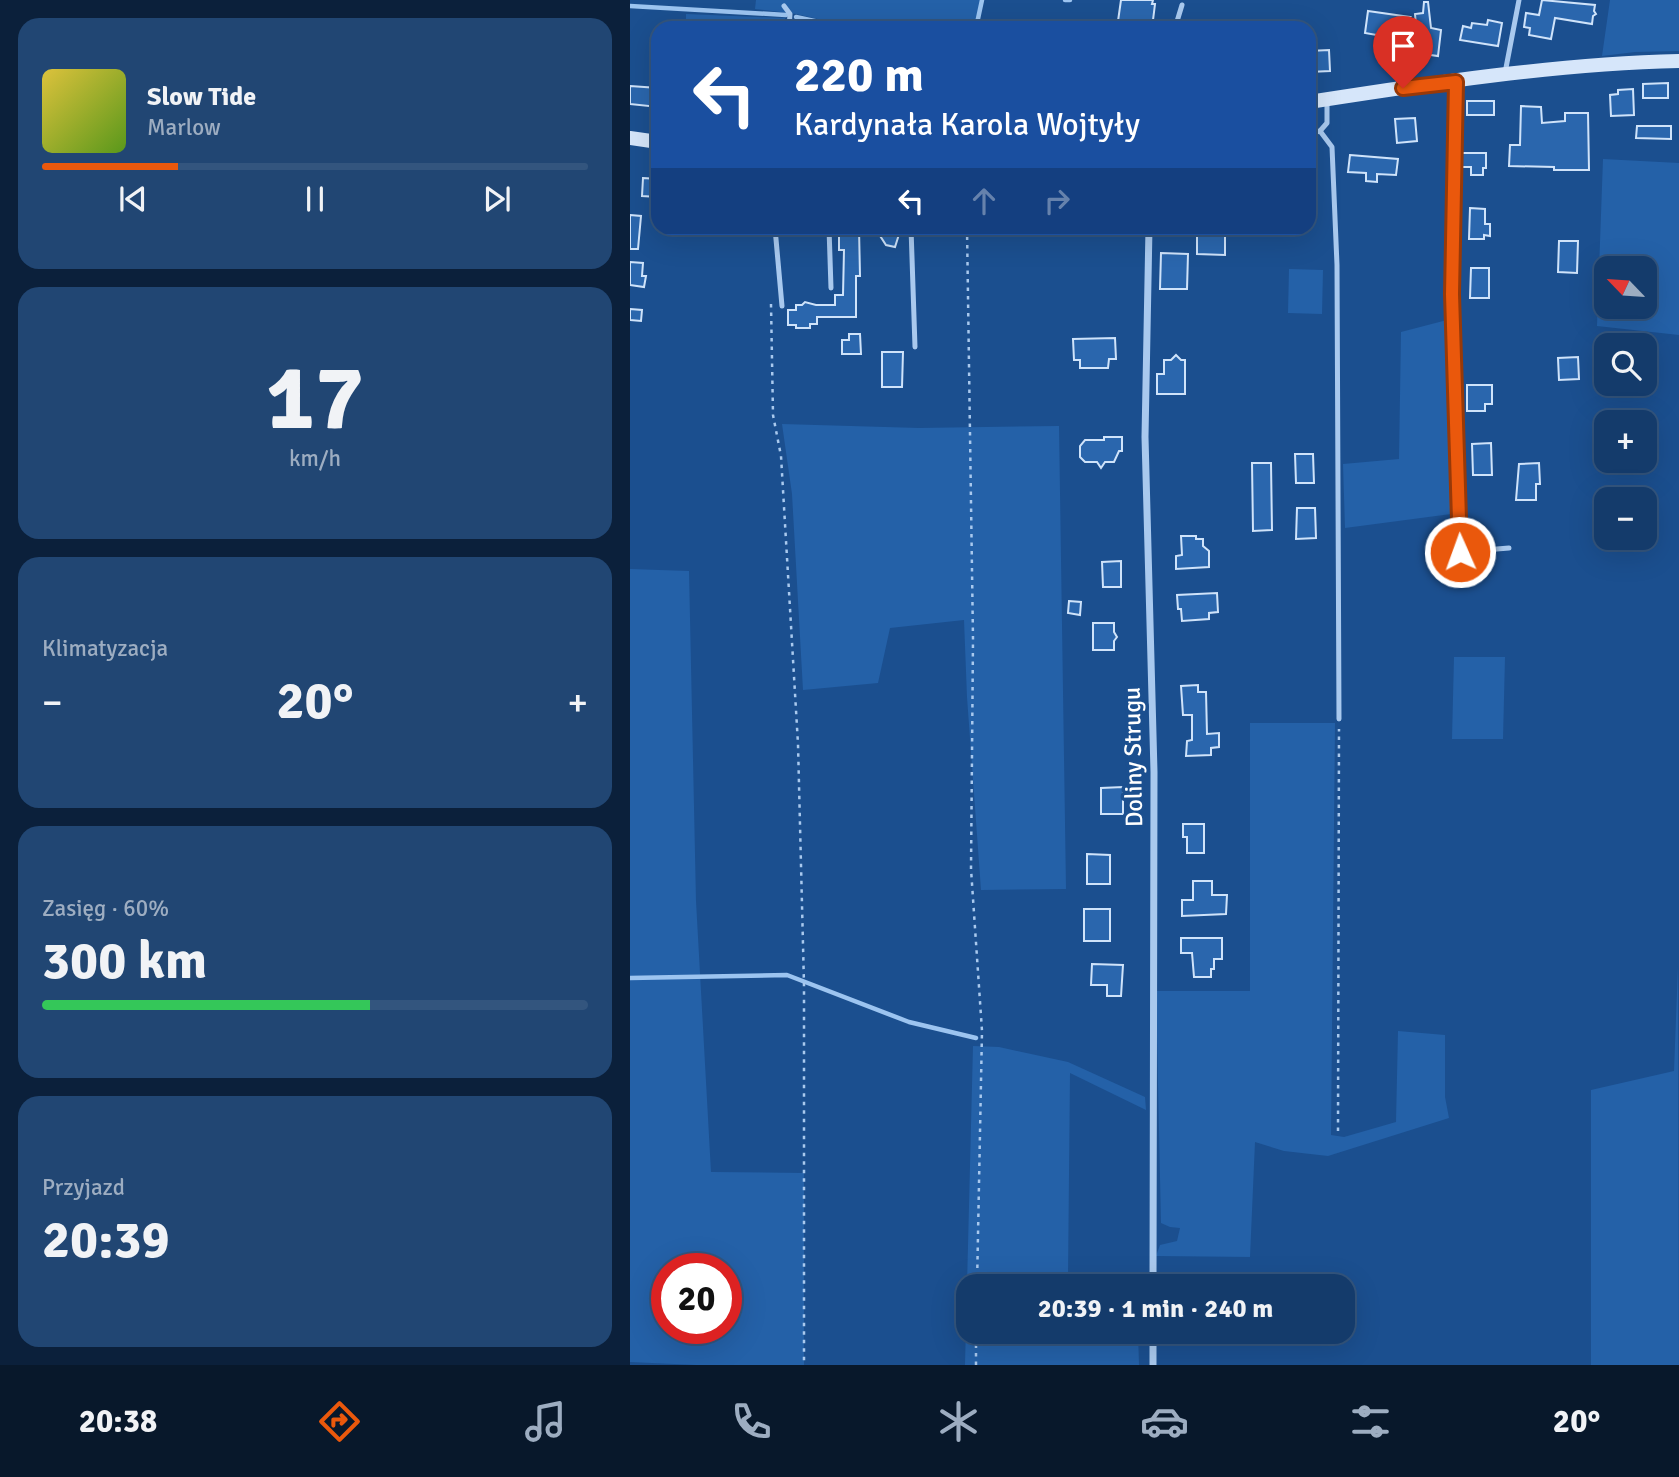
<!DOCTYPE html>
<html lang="pl">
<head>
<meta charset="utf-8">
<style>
  :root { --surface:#143b6b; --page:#214673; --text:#f1f3f6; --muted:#9dadc1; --line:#33557e; --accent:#ea580c }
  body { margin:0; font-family:Signika,sans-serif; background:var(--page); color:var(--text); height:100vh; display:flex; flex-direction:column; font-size:26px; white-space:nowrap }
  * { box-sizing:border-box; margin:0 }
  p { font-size:23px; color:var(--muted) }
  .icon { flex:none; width:38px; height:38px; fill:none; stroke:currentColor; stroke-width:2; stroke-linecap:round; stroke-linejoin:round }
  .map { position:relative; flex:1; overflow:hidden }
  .details { display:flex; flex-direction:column; gap:18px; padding:18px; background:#0b203b; width:630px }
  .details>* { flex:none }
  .banner { position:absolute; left:21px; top:21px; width:665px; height:214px; border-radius:21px; box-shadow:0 7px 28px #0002,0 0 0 2px var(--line); background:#1a4fa0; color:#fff; overflow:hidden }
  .needle { width:46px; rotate:295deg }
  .tools { position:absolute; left:964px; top:256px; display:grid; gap:14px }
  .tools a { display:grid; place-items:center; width:63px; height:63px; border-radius:14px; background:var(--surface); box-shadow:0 7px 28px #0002,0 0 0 2px var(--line); font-size:35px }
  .speed { position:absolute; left:21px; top:1253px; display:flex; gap:14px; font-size:35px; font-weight:700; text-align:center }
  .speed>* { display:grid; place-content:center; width:91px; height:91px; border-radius:50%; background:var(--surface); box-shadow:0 7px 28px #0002,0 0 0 2px var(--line); line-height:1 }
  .speed .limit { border:10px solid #d22; background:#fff; color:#111 }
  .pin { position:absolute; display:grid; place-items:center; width:60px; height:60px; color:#fff; margin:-72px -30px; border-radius:50% 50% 50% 0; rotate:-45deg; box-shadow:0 0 7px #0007 }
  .pin .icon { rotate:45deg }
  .me { position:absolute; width:77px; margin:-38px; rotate:358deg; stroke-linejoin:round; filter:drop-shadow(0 0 5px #0008) }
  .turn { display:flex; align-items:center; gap:24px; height:147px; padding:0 28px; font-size:32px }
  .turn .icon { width:91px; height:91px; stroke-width:2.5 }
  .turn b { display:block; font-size:49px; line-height:60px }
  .lanes { display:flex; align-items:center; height:66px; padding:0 28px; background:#0003; justify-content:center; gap:35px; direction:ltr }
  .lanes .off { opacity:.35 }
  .big { font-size:52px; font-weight:700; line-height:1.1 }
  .details .widget { flex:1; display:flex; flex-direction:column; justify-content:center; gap:10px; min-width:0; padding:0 24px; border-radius:21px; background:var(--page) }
  .details .dial { align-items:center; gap:0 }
  .dial b { font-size:91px; line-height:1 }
  .song { display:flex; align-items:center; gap:21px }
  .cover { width:84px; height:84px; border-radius:10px; background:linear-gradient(135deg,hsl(50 70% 55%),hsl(90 70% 35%)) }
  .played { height:7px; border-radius:4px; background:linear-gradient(90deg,var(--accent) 25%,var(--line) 25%) }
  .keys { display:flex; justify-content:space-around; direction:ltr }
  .heat { display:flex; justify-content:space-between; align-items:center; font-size:38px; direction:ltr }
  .charge { height:10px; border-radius:5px; background:linear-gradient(90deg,#34c759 60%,var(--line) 0) }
  .trip { position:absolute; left:326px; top:1274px; width:399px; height:70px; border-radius:21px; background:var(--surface); box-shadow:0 7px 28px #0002,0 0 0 2px var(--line); font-weight:700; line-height:70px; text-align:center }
  .tabs { display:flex; height:112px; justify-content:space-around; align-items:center; background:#08182b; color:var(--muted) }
  .tabs .icon { width:49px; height:49px }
  .tabs .on { color:var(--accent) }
  .tabs b { font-size:32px; color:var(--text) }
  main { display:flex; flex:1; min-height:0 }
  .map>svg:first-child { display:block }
  .green { fill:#2461a8; fill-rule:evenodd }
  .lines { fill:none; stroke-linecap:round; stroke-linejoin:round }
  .stream { stroke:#9cc4f0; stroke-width:4.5 }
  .building { fill:#2a66ad; stroke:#cfe3fa; stroke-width:2 }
  .path { stroke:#a9c9ee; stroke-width:2.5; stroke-dasharray:3.5 5; stroke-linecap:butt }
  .lane { stroke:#a9c9ee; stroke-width:5 }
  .street { stroke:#a9c9ee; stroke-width:7 }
  .secondary { stroke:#d6e6fa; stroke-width:14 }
  .route-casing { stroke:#983908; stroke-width:18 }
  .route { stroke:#ea580c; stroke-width:12 }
  .labels { text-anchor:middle; stroke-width:7; stroke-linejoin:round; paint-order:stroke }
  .street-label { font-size:24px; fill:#fff; stroke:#1b4f8f }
</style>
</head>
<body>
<main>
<section class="details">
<div class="widget">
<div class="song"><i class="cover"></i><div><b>Slow Tide</b><p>Marlow</p></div></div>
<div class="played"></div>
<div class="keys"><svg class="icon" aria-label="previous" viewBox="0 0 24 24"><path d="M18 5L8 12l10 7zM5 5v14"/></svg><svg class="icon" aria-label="pause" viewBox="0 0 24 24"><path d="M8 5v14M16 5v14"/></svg><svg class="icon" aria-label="next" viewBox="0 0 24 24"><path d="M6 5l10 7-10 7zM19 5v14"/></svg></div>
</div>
<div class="widget dial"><b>17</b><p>km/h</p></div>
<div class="widget"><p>Klimatyzacja</p>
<div class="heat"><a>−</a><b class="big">20°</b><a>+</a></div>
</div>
<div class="widget"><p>Zasięg · 60%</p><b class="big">300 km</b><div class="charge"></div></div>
<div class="widget"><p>Przyjazd</p><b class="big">20:39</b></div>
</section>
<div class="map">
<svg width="1049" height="1365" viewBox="0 0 1049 1365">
  <rect width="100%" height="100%" fill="#1b4f8f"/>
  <g class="green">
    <path d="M126 0H351L344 28H227L166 14 125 9Z"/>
    <path d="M980 0H1049V51L1005 52 972 56Z"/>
    <path d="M56 14 155 18 154 28H56Z"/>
    <path d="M973 159 1049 163V335L967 326ZM976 268H1015V306H976Z"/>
    <path d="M659 269 693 270 692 314 658 313Z"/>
    <path d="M817 320 821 514 715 528 713 464 769 459 771 332Z"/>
    <path d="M152 424 289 428 429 426 436 889 351 890 337 697 334 620 260 628 248 683 173 690 162 494Z"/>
    <path d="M0 569 59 571 66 901 81 1172 174 1173V1365H66L0 1362ZM37 1269H96V1328H37Z"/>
    <path d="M824 657H875L873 739H822Z"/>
    <path d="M620 723H705L701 1135 714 1137 766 1122 768 1031 815 1035V1097L819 1118 698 1156 654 1151 625 1142 620 1257 526 1256 530 1245 547 1241 550 1228 540 1227 531 1223 526 991H620Z"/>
    <path d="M1048 966 1049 1365H961V1090L1044 1071Z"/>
    <path d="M343 1046 369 1047 438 1062 515 1097 516 1110 440 1073 438 1278H507V1286H338V1332H508L509 1365H335Z"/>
  </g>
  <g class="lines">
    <g class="stream">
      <path d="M435 0H440"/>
      <path d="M0 6 156 15"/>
      <path d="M166 17 217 28"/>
      <path d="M346 28 352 0"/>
      <path d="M0 978 157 975 279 1022 346 1038"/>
    </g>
  </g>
  <g class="building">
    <path d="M491 0H523L522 4H525L522 28H487Z"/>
    <path d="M912 0 965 5 964 11 966 14 963 16 962 24 925 18 921 39 899 35 900 28 894 27 896 13 909 15Z"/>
    <path d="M794 2H798L801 28 811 30 808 56 786 53 791 24 786 25 785 14 793 13Z"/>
    <path d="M738 11 780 17 765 31 764 38 735 33Z"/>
    <path d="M858 20 872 23 868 46 830 40 833 26 841 28 842 23 857 25Z"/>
    <path d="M699 50 700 71 679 72V51Z"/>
    <path d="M1038 83V98H1013V84Z"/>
    <path d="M0 86 28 88V107L0 104Z"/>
    <path d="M1003 89 1004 115 981 116 980 95 988 94V90Z"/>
    <rect x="837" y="101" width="27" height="14"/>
    <path d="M891 106 911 107 912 123 935 121V113H958L959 170H924V167L879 166 880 145H890Z"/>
    <path d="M785 118 787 141 767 143 765 119Z"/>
    <path d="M1007 126H1041V139L1006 138Z"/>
    <path d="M830 153H856V168H853V175H841V167H830Z"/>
    <path d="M720 155 768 159 766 175 747 174V182L736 181V173L718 172Z"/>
    <path d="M13 178 28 179V197L12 196Z"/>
    <path d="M840 208 855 209V224H860V236L854 235V239H839Z"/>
    <path d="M0 215 11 216 8 249H0Z"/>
    <path d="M209 228H229L230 276H226V317H187V324H180V328H166V325H158V310H166V305H172L175 302 186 305H205V295H213L214 250H209Z"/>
    <path d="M245 228H271L265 247 256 245Z"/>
    <path d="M567 233H595V255L567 254Z"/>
    <path d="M929 241H948L947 273 928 272Z"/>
    <path d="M531 253 558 254 557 289H530Z"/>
    <path d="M0 262 13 263 12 276H16L14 287 0 285Z"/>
    <path d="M841 268H859V298H840Z"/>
    <path d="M0 309 12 310 11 321 0 320Z"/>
    <path d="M219 334H230L231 354H212V340H219Z"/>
    <path d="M485 338 486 359H479L478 368H450V360H444L443 339Z"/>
    <path d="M252 352H273L272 387H252Z"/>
    <path d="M546 355 551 360H555V394H527V374H534V360H541Z"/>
    <path d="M948 357 949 379 929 380 928 358Z"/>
    <path d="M837 385H862V404H855V411H837Z"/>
    <path d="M474 437H492V451H489L484 462H475L471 468 467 462H455L450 457V446L455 440H474Z"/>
    <path d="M861 443 862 475H843L842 444Z"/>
    <path d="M665 454H683L684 483H666Z"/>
    <path d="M622 463H641L642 530 623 531Z"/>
    <path d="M909 463 910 484H906V500H886L889 464Z"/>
    <path d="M667 508H685L686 538 666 539Z"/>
    <path d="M551 536H566V539H573V546L579 551V567L546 569V556L552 555Z"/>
    <path d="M491 561V587H473L472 562Z"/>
    <path d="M587 593 588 612 579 613V619L552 621 551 609H548L547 595Z"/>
    <path d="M439 601 451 602 450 615 438 613Z"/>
    <path d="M463 623H484V632L487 637 484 641V650H463Z"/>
    <path d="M568 685V692H576L577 734 589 733V747L581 748V755L556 756 557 741 562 740V715H553L551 686Z"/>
    <path d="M493 787V814H471V788Z"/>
    <path d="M553 824H574V853H557V837H553Z"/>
    <path d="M457 854 480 855V884H457Z"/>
    <path d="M563 881H582V895H597L596 914 552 916V900H563Z"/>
    <rect x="454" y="909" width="26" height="32"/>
    <path d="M551 938H592V959H584V969H581V977H564L562 953H551Z"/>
    <path d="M462 964 493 965 491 996H477V985H461Z"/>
    <rect x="552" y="1274" width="17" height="12"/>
  </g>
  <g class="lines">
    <g class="path">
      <path d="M337 228 343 639 341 869 352 1031 347 1286"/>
      <path d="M141 304 143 415 151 456 168 744 174 985V1365"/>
      <path d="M708 1131 709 729"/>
      <path d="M346 1365V1332"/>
    </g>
    <g class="lane">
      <path d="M154 6 160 14 159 28"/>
      <path d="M545 28 552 5"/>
      <path d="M875 73 889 0"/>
      <path d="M826 82 822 294 830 552 879 548"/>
      <path d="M690 131 702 147 707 265 709 719"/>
      <path d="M679 134 690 131 697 123V100"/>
      <path d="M145 228 152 306"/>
      <path d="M199 228 201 288"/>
      <path d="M281 228 285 347"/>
    </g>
    <g class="street">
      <path d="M519 228 515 437 524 772 523 1286"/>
      <path d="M523 1332V1365"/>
    </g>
    <g class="secondary">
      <path d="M679 102C801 83 925 64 1049 61"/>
      <path d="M0 138 28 142"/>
    </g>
  </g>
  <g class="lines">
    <g class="route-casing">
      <path id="route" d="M773 88 826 82 822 294 830 552"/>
    </g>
    <use href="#route" class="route"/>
  </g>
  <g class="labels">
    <g class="street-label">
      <text transform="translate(503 757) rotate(-91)" y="8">Doliny Strugu</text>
    </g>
  </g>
</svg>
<div class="tools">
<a><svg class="needle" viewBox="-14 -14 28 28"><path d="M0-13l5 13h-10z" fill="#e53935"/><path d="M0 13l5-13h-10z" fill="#9dadc1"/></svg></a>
<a><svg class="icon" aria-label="search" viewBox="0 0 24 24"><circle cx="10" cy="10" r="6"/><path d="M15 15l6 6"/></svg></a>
<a>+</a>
<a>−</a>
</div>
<div class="speed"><div class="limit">20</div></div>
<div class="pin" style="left:773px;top:88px;background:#d93025"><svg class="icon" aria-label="arrive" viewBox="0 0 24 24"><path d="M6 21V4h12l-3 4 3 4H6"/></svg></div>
<svg class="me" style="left:830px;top:552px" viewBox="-20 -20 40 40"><circle r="17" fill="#ea580c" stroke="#fff" stroke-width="3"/><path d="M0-11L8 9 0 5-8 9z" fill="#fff"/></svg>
<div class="trip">20:39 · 1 min · 240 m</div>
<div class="banner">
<div class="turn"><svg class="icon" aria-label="left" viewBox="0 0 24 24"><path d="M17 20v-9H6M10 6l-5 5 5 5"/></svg><div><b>220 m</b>Kardynała Karola Wojtyły</div></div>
<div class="lanes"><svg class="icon" aria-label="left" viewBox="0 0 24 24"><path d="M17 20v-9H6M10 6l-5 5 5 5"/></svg><svg class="icon off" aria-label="ahead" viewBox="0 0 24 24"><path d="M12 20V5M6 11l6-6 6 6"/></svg><svg class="icon off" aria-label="right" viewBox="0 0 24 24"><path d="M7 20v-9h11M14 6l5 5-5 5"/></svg></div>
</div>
</div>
</main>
<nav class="tabs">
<b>20:38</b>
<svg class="icon on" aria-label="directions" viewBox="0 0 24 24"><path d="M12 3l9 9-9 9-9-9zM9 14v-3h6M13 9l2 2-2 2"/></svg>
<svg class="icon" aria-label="music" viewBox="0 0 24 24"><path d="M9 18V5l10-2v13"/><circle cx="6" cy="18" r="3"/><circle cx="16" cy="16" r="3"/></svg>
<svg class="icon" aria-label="phone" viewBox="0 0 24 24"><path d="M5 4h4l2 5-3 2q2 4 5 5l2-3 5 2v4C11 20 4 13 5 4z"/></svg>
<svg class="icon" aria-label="climate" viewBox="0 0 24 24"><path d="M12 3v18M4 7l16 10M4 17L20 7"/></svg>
<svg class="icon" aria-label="car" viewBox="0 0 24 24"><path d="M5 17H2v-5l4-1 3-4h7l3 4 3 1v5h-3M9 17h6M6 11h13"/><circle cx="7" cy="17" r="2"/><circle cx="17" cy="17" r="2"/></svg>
<svg class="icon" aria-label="filters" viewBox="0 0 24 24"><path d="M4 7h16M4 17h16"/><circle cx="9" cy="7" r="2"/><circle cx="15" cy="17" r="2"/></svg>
<b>20°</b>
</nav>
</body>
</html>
